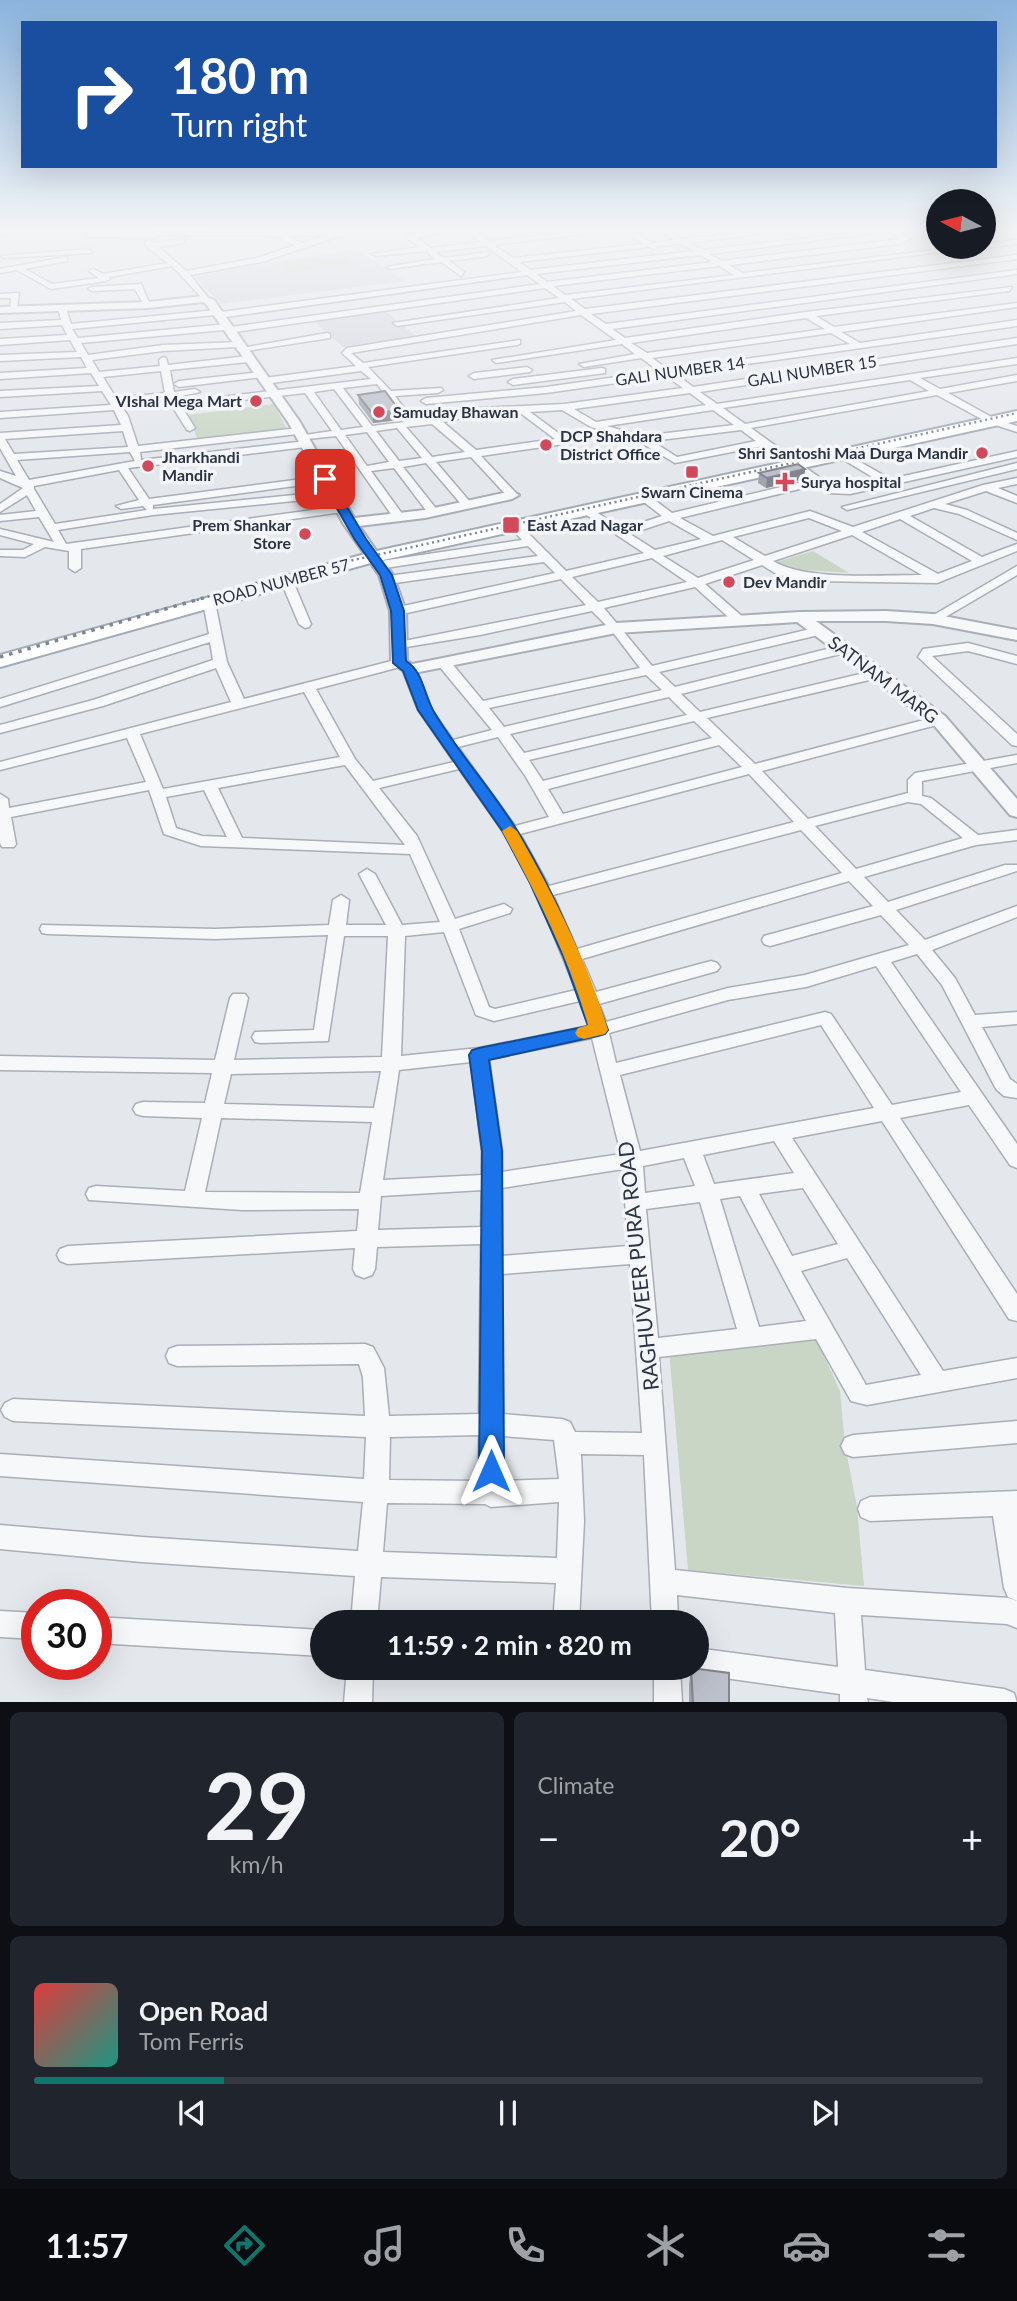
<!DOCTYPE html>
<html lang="en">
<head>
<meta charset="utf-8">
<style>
  :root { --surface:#171b24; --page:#20242c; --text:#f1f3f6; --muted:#9ea1a6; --line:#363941; --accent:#0f766e }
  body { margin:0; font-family:Lato,sans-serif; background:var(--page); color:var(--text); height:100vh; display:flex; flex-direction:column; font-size:26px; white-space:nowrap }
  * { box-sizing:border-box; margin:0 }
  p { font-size:23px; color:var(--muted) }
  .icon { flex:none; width:38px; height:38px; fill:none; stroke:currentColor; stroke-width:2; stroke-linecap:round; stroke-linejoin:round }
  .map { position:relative; height:1702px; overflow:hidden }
  .side { display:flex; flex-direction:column; gap:10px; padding:10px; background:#0d0f14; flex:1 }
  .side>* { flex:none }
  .guide { position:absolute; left:21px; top:21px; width:976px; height:147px; border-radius:0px; box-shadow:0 7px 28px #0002; background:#1a4fa0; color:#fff; overflow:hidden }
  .needle { width:46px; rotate:277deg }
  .fabs { position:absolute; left:926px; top:189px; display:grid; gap:14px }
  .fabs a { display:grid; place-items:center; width:70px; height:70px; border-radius:50%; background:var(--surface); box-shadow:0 7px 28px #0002; font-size:35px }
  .speed { position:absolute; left:21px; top:1589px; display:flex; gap:14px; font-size:35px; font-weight:700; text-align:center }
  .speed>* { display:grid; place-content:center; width:91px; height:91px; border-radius:50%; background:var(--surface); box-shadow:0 7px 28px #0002; line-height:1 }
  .speed .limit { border:10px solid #d22; background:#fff; color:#111 }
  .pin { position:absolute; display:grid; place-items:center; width:60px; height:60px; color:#fff; margin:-30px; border-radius:14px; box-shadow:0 4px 10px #0006 }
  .me { position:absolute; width:77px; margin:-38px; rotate:0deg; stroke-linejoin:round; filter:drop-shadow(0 0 5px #0008) }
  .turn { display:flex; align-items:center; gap:24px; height:147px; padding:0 35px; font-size:32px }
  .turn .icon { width:91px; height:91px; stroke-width:2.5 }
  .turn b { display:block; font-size:49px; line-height:60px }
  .big { font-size:52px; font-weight:700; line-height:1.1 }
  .side .widget { flex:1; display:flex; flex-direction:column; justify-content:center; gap:10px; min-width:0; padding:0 24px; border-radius:10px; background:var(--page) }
  .side .dial { align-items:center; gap:0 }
  .dial b { font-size:91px; line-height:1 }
  .song { display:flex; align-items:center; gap:21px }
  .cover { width:84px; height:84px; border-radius:10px; background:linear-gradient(135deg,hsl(0 70% 55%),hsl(170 70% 35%)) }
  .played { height:7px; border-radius:4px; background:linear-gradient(90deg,var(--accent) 20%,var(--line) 20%) }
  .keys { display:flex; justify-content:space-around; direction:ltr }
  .heat { display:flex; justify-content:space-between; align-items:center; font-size:38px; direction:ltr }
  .side .tiles { flex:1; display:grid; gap:10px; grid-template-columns:1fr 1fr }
  .widget:last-child { grid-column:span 2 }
  .trip { position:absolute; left:310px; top:1610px; width:399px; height:70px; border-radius:35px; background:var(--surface); box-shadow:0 7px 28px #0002; font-weight:700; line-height:70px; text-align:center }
  .tab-bar { display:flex; height:112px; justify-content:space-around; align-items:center; background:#090b0e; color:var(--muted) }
  .tab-bar .icon { width:49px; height:49px }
  .tab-bar .selected { color:var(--accent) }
  .tab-bar b { font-size:32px; color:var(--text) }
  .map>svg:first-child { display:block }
  .built { fill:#d2d6de }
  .green { fill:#c9d6c5 }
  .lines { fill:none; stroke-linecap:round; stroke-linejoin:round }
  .minor-casing { stroke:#a9aeb7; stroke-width:3 }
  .tertiary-casing { stroke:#a9aeb7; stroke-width:4 }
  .primary-casing { stroke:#a3abb8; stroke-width:4 }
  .minor { fill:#f7f8fa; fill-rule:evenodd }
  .tertiary { fill:#f7f8fa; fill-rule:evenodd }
  .primary { fill:#fff; fill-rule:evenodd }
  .rail-far1 { stroke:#7d8696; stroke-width:2.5; stroke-dasharray:2 3.5; stroke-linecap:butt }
  .rail { stroke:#7d8696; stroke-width:3.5; stroke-dasharray:3.5 6; stroke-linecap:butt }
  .wall { fill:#a1a5ae }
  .shaded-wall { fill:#83868d }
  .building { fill:#bbc0ca; stroke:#83868d; stroke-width:2 }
  .route { fill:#1a73e8; stroke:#114b97; stroke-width:2 }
  .slow { fill:#f59e0b }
  .poi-dot { fill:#d1495b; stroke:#f4f6f9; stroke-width:2.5 }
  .labels { text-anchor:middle; stroke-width:7; stroke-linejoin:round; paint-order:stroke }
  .far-street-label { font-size:16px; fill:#2b3445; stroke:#f4f6f9 }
  .far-poi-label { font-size:16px; font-weight:bold; fill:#2b3445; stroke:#f4f6f9; text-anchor:start }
  .street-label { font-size:18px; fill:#2b3445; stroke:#f4f6f9 }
  .near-street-label { font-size:21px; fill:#2b3445; stroke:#f4f6f9 }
</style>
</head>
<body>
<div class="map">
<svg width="1017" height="1703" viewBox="0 0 1017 1703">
  <rect width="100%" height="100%" fill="#e4e7ec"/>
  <g class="built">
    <path d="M356 249 405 281 221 304 194 276Z"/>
    <path d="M384 310 418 338 343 347 312 320Z"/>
  </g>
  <g class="green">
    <path d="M343 255 355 265 286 273 275 263Z"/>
    <path d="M274 404 287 430 198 440 188 415Z"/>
    <path d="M813 551 849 573 792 569 773 563Z"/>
    <path d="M813 1332 840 1391 845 1445 857 1507 864 1586 688 1570 668 1338Z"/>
  </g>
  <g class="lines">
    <g class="minor-casing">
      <g id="minor">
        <path d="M9 230H21L0 236V232Z"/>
        <path d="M34 230H40L41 231 37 233Z"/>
        <path d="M347 230H358L262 262 190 275 210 300 206 302 172 266 109 277 110 279 106 281 51 289 17 270 0 273V269L67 257V261L25 269 52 284 99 278 89 271 93 269 103 274 168 263 148 248 145 242 149 240 155 243 184 239V243L159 247 186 271 257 258 295 245 277 237 260 235H156L153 238 85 237 88 233 331 231 334 233ZM328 235 302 243 287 236Z"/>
        <path d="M436 230H450L417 238 431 248 481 242 466 230H473L489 241 589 230H611L494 245 513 258 643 244 622 230H630L652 243 674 240 659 230H667L683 239 764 230H785L689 243 703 250 877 230 881 232 709 254 722 261 901 239 887 230H895L910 239 900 244 729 265 743 273 959 247H979L571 299 585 309 1017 255V259L591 314 606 324 1017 270V274L612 329 625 338 806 312 1012 287 1009 291 816 316 834 327 1017 303V307L841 332 860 343 1017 320V326L676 374 693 387 1017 338V344L700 392 717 404 1017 358V364L920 378 940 389 1017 375V381L948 393 995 419 1017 426V432L989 423 937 395 751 428 834 488H850L879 481 839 457 838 455 843 452 890 479 1017 451V457L850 494 828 493 816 485 680 518 713 536 810 511 853 527 983 485 1017 478V484L998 488 1017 496V503L986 491 945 504 967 510 1017 533V540L959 514 934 508 910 516 982 557 1017 544V551L937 583 813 581 778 575 762 565 705 584 744 618 746 621 740 625 736 624 695 587 604 608 652 666 819 627 825 631 823 634 659 672 675 687 843 645 849 649 848 652 681 694 700 712 877 670 882 671V677L707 718 755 764 939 716 944 717 946 720 944 723 762 771 808 819 908 793V780L915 773 1017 755V763L922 781V796L931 798 978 835 1017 830V840L976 845 864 877 888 902 1005 865H1017V871L896 910 925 940 1017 906V917L932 950 955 978 975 1015 1017 1012V1024L982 1027 1010 1079 1017 1084V1098L1004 1096 996 1089 942 985 917 954 891 962 1017 1144V1168L1010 1165 969 1105 900 1118 1017 1294V1321L1009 1319 882 1121 792 1138 943 1371 1017 1358V1378L867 1405 851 1401 816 1339 659 1357 675 1570 847 1588 1009 1598 1017 1601V1628L1007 1624 861 1615 865 1670 1004 1689 1014 1693 1017 1703H900L867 1698 868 1703H840V1694L696 1674 686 1671 685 1668H696V1648L838 1667 835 1613 677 1595 678 1622H652L644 1455 581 1454 584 1521 579 1622H553L556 1583 381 1577 377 1622H351L355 1576 142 1562 0 1549V1525L142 1537 358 1551 363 1502 0 1476V1454L364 1479 366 1437 13 1421 5 1417 1 1410 5 1403 13 1399 365 1416 363 1377 359 1364 177 1366 169 1363 166 1356 169 1349 177 1346 365 1344 373 1347 384 1368 389 1416 479 1414 481 1244 377 1247 375 1269 372 1275 364 1278 356 1275 353 1269 355 1248 68 1264 60 1261 57 1255 60 1249 68 1246 357 1231 359 1209 242 1210 89 1200 86 1194 89 1188 96 1186 185 1191 202 1118 143 1116 136 1114 133 1109 136 1104 143 1102 205 1103 212 1073 0 1070V1056L215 1060 230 998 233 994H245L248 998 234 1060 382 1057 388 936H344L328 1041 261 1043 255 1042 252 1037 255 1032 314 1030 328 935 215 939 48 934 42 933 40 929 42 925 215 929 329 925 333 900 341 895 349 900 346 925H386L359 874 367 869 375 874 402 925 440 922 410 854 201 846 164 834 149 790 11 817 16 844 14 847H2L0 843V794L8 799 9 808 146 782 127 738 0 770V762L231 702 216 668 103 706 0 733V725L93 700 213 660 210 642 0 707V699L209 634 203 602 209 598 215 602 227 662 244 699 399 659 404 660V666L316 689 355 759 373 781 454 762 418 710 402 669 404 666 409 665 416 669 432 710 453 740 492 730 439 666V660H449L483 701 640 668 612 631 592 611 480 635 394 649V643L399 642 586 605 561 579 398 615 394 614V608L555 573 544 562 388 584 382 580 388 576 538 556 528 546 379 569 373 565 375 562 522 540 508 525 514 522 518 523 566 571 644 553 582 512V508H590L622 529 662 516 640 499V495H648L672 513 810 480 763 446 675 463 638 441 591 427 562 410 530 412 569 441 564 444 481 456 516 493V497H508L471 457 436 462 471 503 466 506 462 505 426 463 403 467 438 511 432 514 428 513 394 468 371 471 403 515 397 518 393 517 336 436 298 440V436L332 431 305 393 182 407 195 428 190 431 187 430 167 398 120 403 128 416 138 446 298 428 303 431 298 434 140 452 141 460 306 441 311 444 306 447 128 468 149 499 325 476 330 479 325 482 153 505V509L334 491 339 494 334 497 153 515 58 530 66 544 342 506 348 509 342 512 81 549V568L75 572 69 568V551L45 547 25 557 0 556V550H23L34 544 0 535V529L54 542 39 517 0 521V515L36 511 27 495 0 512V504L23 488 0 478V471L16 476 0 448V433L121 425 114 410 0 418V412L111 405 102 391 0 397V391L99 386 91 373 0 379V373L87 368 81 357 0 361V355L77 352 70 340 0 345V339L67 335 62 325 0 329V323L61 320 58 308 62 306 66 308 71 324 217 310 221 312 522 272 486 246 435 252 444 258 490 252 487 256 449 261 464 272 461 276 441 262 390 269 386 267 435 259 426 251 376 256 372 254 420 247 408 239V235ZM681 244 694 251 530 270 519 262 649 247 654 249 657 246ZM700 255 713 262 547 282 536 274ZM719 266 734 275 565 295 553 286ZM527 275 540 284 231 327 227 324 78 338 72 329 215 315 219 318ZM545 288 559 298 393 323 397 326 565 302 576 311 347 348 342 353 356 366 264 378 259 381 264 384 361 371 371 379 179 402 176 397 200 392 195 389 174 392 170 370 248 362 252 359 248 356 168 365 166 358 163 357 159 360 160 366 99 372 92 360 163 351 237 347 241 344 240 342 163 345 88 355 81 343 224 330 228 333ZM581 315 616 340 492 360 496 363 622 344 635 354 579 364 584 367 641 358 659 371 546 387 426 398 421 401 426 404 546 393 666 376 683 388 564 404 481 408 413 420 395 396 438 393 443 390 441 388 391 391 368 367 517 345 520 344V340L363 363 351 353ZM806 318 825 329 647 353 631 343ZM831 333 850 344 669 370 652 358ZM161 371 165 393 116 398 103 377ZM910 380 929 391 745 424 723 408ZM377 384 404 422 372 426 343 388ZM334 389 363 427 341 430 314 392ZM690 393 706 405 596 422 574 409ZM713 410 734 425 642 436 607 426ZM519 412 555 439 476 450 443 422 481 414ZM432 424 465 452 432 457 406 427ZM397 428 422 458 399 461 376 431ZM741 430 756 441 677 457 652 441ZM123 431 128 447 14 454 5 439ZM367 432 389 462 367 466 345 435ZM130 452 135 461 29 480 17 460ZM119 470 139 500 116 506 121 509 143 506 147 510 55 524 34 489V486ZM809 518 842 531 765 556 733 537ZM900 519 972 561 938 574 862 532ZM669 521 701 539 655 550 630 534ZM852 535 922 575C881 575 806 581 773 561ZM722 540 754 560 698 578 663 556ZM652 558 687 582 598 602 572 577ZM646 675 662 690 504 727 489 708ZM304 692 340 757 163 789 140 734ZM669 697 687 715 524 753 510 734ZM694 721 712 738 543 781 529 760ZM498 737 526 777 549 817 515 826 458 747ZM719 745 742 767 563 814 548 789ZM345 765 405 845 242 838 218 788ZM459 769 503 832 536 892 576 990 495 1009 489 1007 459 929 510 913 512 909 504 904 455 919 417 836 379 788ZM749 774 794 822 549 886 520 834ZM204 790 227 837 202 836 176 828 166 797ZM908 802 921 804 963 838 856 869 815 826ZM801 830 842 873 577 949 553 895ZM849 881 873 906 764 936 762 940 764 944 770 946 881 915 909 945 805 975 728 988 606 1022 599 1004 717 971 720 967 717 963 711 961 596 992 582 959ZM444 932 476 1015 494 1021 580 1001 589 1026 479 1048 401 1056 405 936ZM876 966 961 1092 892 1105 831 1014 825 1012 616 1063 609 1033 728 1000 806 987ZM821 1025 874 1108 640 1151 620 1075ZM592 1038 621 1154 502 1172V1151L489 1059ZM471 1062 482 1151V1175L383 1180 399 1070ZM381 1071 374 1108 224 1104 231 1074ZM221 1118 372 1122 360 1193 205 1192ZM774 1141 794 1173 714 1184 703 1155ZM684 1158 695 1186 645 1193 643 1166ZM623 1169 628 1246 502 1256V1188ZM803 1188 838 1244 792 1256 759 1194ZM482 1190 481 1227 378 1230 381 1196ZM740 1196 806 1321 759 1327 720 1199ZM700 1202 737 1329 658 1338 646 1209ZM847 1258 921 1375 866 1385 801 1271ZM630 1264 642 1433 575 1432 570 1422 562 1419 503 1414 502 1274ZM479 1435V1481L389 1480 390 1437ZM503 1436 554 1440 559 1479 503 1481ZM559 1502 557 1558 383 1552 387 1503 485 1504 491 1507Z"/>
        <path d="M1017 240V244L984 248 981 247 984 244Z"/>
        <path d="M89 249 92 253 5 258 1 256Z"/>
        <path d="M141 284 151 307H145L135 289 92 291 88 289 92 287Z"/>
        <path d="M19 293 17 309 10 311 11 298H0V294Z"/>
        <path d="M327 333 330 334V338L240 352 236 349Z"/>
        <path d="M527 367 532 370 530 372 474 379 469 376 474 373Z"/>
        <path d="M602 368 605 369V373L513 385 508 382 513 379Z"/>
        <path d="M260 372 263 373V377L179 387 174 384 179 381Z"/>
        <path d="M1017 463V469L847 510 842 507Z"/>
        <path d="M1017 566V575L937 622H929L927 619Z"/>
        <path d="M286 575 292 579 311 624 309 627 305 628 299 624 280 579Z"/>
        <path d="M968 643 1017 656V664L968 651 932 656 1017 734V746L1012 745 918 657 923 649Z"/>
        <path d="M1017 1421V1443L853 1457 845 1454 841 1446 845 1438 853 1435Z"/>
        <path d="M1017 1491V1601L1008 1597 1004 1588 993 1516 870 1521 861 1517 858 1509 861 1501 870 1497Z"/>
        <path d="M0 1611 37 1613V1639L0 1637Z"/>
        <path d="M96 1617 322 1630V1656L96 1643Z"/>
        <path d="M347 1668H373L372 1703H344Z"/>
        <path d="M654 1668H680L682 1703H654Z"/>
      </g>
    </g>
    <g class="tertiary-casing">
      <path id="tertiary" d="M204 296 214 300 300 422 354 518 425 510 512 491 519 495 512 499 425 518 359 526 393 575 406 611 407 661 412 664 423 662 616 623 800 612 886 611 933 614 1017 630V640L933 624 886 621H816L945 716 1017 799V817L1010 815 933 724 797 622 616 633 409 674 391 663 390 611 379 575 343 523 288 422 206 304 203 302 148 308 0 313V307L148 302Z"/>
    </g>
    <g class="primary-casing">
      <path id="primary" d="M1017 411V421L374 562 0 667V655L372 552Z"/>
    </g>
    <use href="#minor" class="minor"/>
    <use href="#tertiary" class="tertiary"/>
    <use href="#primary" class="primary"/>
    <path class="rail-far1" d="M197 600 277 577 1017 413"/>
    <path class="rail" d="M0 657 203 598"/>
  </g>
  <g class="wall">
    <path d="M358 395 399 410V420L373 423 359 404Z"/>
    <path d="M805 469 804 479 766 488 758 483 759 473Z"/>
    <path d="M691 1668 729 1703H689V1685Z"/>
  </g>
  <g class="shaded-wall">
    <path d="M399 410V420L373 423V414Z"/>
    <path d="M805 469 804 479 766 488 767 478Z"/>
  </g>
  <g class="building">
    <path d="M385 391 399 410 373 414 358 395Z"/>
    <path d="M798 464 805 469 767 478 759 473Z"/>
    <path d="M691 1668 729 1673V1703H693Z"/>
  </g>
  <linearGradient id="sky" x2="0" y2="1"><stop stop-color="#8bb4dd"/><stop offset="0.49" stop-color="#f3f4f6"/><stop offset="1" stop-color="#f3f4f6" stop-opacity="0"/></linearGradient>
  <rect width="1017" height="468" fill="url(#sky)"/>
  <path class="route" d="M321 477H329L366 539 392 575 404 611 406 661C423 671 424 695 434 712 459 754 494 792 520 835 557 897 583 962 608 1030L605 1034 598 1036 489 1060 502 1151 504 1471 500 1479 491 1483 483 1479 479 1471 482 1151 469 1055 472 1050 479 1048 588 1026 563 956 530 883 503 832 418 710 403 671 393 663 391 611 380 575 355 540 320 479Z"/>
  <path class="slow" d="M510 826 517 831C553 894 587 960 608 1030L605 1034 584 1039 578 1037 575 1033 578 1028 588 1025C569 957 536 893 502 831Z"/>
  <g class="poi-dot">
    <circle cx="256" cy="401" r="7"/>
    <circle cx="379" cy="412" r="7"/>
    <circle cx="546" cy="445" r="7"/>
    <circle cx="982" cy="453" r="7"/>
    <circle cx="148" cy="466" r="7"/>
    <rect x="685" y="465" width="14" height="14" rx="3.5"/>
    <path d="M781.5 471.5h7v7h7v7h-7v7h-7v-7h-7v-7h7z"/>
    <rect x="502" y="516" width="18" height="18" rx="3.5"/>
    <circle cx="305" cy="534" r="7"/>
    <circle cx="729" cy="582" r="7"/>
  </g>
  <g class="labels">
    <g class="far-street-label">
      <text transform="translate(680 371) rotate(-8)" y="6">GALI NUMBER 14</text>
      <text transform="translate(812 371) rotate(-9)" y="6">GALI NUMBER 15</text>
      <text transform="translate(281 582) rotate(-15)" y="6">ROAD NUMBER 57</text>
    </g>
    <g class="far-poi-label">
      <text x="242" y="407" text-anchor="end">VIshal Mega Mart</text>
      <text x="393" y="418">Samuday Bhawan</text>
      <text x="560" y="442">DCP Shahdara<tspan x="560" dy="18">District Office</tspan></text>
      <text x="968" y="459" text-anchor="end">Shri Santoshi Maa Durga Mandir</text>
      <text x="162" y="463">Jharkhandi<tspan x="162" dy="18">Mandir</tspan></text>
      <text x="801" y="488">Surya hospital</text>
      <text x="692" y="498" text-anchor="middle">Swarn Cinema</text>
      <text x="291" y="531" text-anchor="end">Prem Shankar<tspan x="291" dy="18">Store</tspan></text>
      <text x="527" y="531">East Azad Nagar</text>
      <text x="743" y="588">Dev Mandir</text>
    </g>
    <g class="street-label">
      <text transform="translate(883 680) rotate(37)" y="6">SATNAM MARG</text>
    </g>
    <g class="near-street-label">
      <text transform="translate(639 1266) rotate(-96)" y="7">RAGHUVEER PURA ROAD</text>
    </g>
  </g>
</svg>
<div class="fabs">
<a><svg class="needle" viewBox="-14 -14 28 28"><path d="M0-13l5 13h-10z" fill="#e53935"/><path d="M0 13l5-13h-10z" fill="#9ea1a6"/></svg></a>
</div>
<div class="speed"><div class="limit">30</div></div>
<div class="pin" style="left:325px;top:479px;background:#d93025"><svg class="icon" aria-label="arrive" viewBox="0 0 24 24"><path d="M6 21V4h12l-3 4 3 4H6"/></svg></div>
<svg class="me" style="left:491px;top:1471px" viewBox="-20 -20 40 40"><path d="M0-17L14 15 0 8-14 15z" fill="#1a73e8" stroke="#fff" stroke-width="4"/></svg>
<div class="trip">11:59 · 2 min · 820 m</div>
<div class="guide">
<div class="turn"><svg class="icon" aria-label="right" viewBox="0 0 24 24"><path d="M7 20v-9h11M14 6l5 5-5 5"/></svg><div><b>180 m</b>Turn right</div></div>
</div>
</div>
<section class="side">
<div class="tiles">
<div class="widget dial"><b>29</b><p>km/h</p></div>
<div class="widget"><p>Climate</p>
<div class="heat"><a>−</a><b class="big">20°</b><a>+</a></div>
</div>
<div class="widget">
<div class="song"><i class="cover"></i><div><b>Open Road</b><p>Tom Ferris</p></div></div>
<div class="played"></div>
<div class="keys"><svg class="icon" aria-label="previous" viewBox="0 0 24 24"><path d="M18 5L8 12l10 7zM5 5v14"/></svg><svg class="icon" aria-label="pause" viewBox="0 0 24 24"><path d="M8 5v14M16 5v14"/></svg><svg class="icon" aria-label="next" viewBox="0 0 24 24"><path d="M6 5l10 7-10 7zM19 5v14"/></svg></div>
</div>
</div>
</section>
<nav class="tab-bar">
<b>11:57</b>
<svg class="icon selected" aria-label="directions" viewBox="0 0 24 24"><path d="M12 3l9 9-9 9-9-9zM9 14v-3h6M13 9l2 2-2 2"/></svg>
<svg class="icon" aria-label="music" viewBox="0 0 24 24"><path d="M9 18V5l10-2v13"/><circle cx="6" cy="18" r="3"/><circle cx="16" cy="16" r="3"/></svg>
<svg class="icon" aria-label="phone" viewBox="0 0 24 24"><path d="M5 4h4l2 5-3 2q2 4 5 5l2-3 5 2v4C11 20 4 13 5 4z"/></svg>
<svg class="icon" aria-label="climate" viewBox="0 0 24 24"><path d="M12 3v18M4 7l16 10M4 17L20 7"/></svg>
<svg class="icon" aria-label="car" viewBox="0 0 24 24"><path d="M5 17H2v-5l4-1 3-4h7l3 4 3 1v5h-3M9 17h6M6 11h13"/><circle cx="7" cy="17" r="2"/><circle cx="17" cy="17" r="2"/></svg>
<svg class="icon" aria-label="filters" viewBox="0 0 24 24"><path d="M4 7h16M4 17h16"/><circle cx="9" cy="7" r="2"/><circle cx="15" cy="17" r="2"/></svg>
</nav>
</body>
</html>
